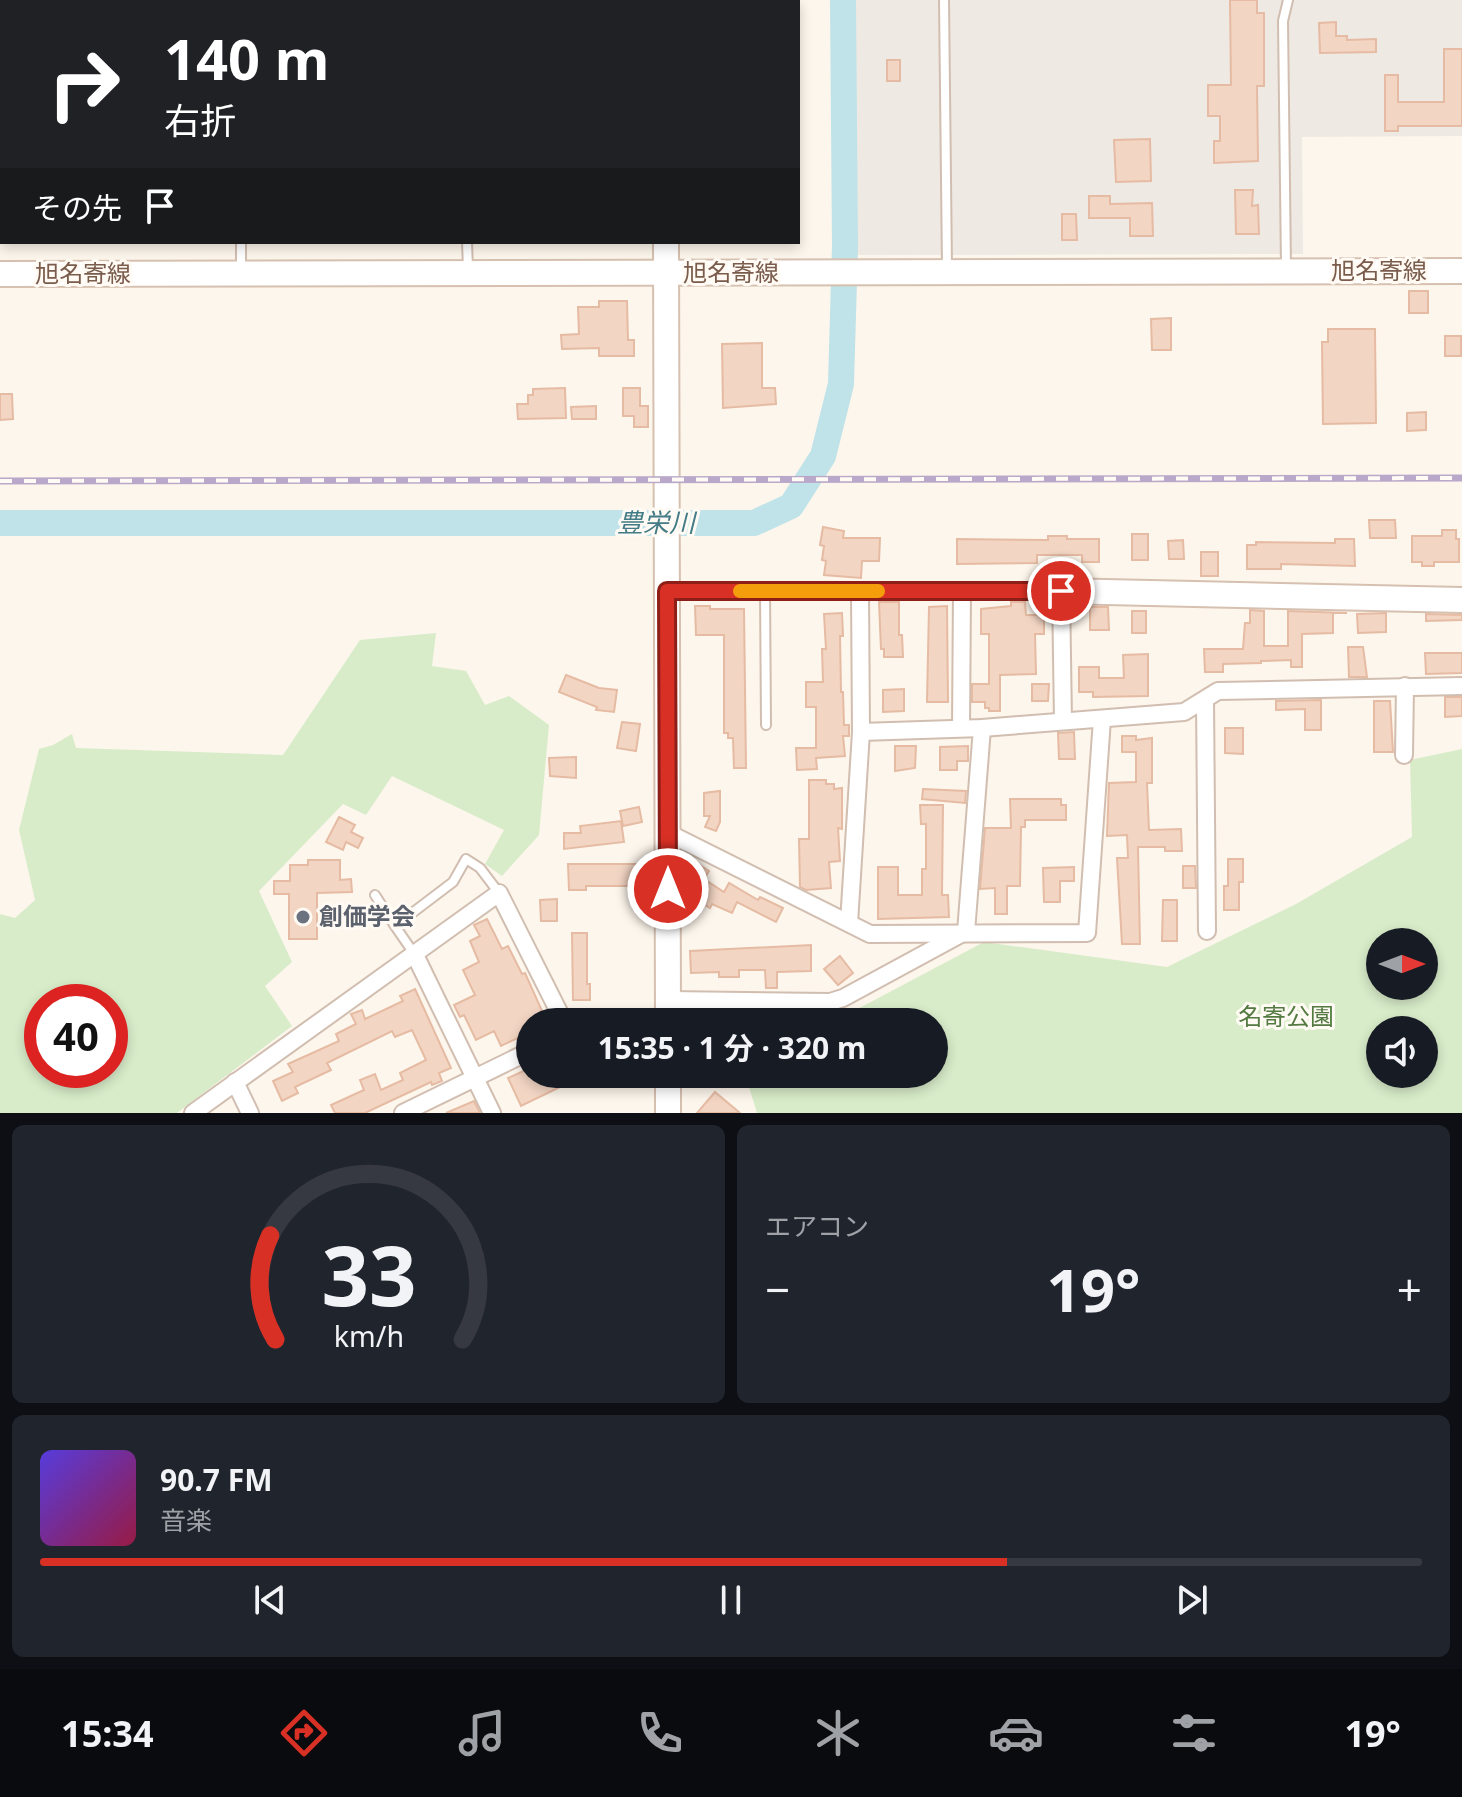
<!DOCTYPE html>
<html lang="ja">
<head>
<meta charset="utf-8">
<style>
  :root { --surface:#171b24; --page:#20242c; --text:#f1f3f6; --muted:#9ea1a6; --line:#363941; --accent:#d93025 }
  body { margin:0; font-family:"Noto Sans","Noto Sans JP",sans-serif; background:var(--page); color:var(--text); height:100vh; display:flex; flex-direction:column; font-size:30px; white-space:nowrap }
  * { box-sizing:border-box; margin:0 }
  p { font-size:26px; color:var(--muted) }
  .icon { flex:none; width:44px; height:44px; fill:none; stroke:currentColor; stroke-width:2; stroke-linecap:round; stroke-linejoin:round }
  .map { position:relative; height:1113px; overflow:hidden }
  .sheet { display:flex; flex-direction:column; gap:12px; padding:12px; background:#0d0f14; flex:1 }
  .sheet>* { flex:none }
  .top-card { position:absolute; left:0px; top:0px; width:800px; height:244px; box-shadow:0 4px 12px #0003; background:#202124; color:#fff; overflow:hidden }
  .needle { width:52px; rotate:90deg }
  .buttons { position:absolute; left:1366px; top:928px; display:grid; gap:16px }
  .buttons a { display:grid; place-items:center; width:72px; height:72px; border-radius:50%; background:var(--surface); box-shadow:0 4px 12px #0003; font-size:40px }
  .speed { position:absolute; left:24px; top:984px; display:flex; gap:16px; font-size:40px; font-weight:700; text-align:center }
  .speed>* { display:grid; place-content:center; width:104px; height:104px; border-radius:50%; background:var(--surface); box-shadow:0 4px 12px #0003; line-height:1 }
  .speed .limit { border:12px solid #d22; background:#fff; color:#111 }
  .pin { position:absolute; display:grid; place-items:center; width:68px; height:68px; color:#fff; margin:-34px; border:4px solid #fff; border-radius:50%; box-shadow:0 2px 8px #0007 }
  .me { position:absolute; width:88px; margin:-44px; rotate:0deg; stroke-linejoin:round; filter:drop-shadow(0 0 6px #0008) }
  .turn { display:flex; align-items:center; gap:28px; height:168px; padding:0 32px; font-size:36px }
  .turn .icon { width:104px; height:104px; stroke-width:2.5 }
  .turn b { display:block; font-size:56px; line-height:68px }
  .then { display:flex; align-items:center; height:76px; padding:0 32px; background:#0003; gap:16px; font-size:30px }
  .big { font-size:60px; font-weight:700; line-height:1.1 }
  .sheet .tile { flex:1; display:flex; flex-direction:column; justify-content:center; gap:12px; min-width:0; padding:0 28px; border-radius:12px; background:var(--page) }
  .sheet .dial { align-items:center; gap:0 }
  .dial svg { height:208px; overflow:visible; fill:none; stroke:var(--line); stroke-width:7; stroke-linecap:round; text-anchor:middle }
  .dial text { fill:var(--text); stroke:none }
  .song { display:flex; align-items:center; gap:24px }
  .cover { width:96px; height:96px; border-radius:12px; background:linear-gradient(135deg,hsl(250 70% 55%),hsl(340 70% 35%)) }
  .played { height:8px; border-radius:4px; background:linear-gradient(90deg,var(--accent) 70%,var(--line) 70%) }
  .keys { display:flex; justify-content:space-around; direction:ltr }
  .heat { display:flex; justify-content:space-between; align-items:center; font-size:44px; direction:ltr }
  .sheet .tiles { flex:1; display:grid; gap:12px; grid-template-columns:1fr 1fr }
  .tile:last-child { grid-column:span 2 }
  .trip { position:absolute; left:516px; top:1008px; width:432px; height:80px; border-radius:40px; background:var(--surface); box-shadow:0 4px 12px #0003; font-weight:700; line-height:80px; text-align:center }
  .menu { display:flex; height:128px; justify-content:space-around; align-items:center; background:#090b0e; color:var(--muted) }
  .menu .icon { width:56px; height:56px }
  .menu .selected { color:var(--accent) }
  .menu b { font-size:36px; color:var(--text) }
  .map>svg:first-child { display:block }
  .industrial { fill:#efe9e4 }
  .green { fill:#d8ecc9; fill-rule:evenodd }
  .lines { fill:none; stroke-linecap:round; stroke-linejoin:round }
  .river { stroke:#bfe3e8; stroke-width:26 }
  .building { fill:#f3d5c3; stroke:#e6bba3; stroke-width:2 }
  .lane-casing { stroke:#d1beb0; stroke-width:12 }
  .street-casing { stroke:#d1beb0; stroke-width:20 }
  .secondary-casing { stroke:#d6c0b0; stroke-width:28 }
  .lane { stroke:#fff; stroke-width:8 }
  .street { stroke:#fff; stroke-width:16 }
  .secondary { stroke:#fff; stroke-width:24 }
  .rail-casing { stroke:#b9a8c9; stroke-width:7 }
  .rail { stroke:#fffaf3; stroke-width:4; stroke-dasharray:12; stroke-linecap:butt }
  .route-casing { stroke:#8d1f18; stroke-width:20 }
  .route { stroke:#d93025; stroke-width:14 }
  .slow { stroke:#f59e0b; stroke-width:14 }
  .worship-dot { fill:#6b7280; stroke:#fffaf3; stroke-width:3 }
  .labels { text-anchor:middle; stroke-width:6; stroke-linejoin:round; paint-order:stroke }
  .street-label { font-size:24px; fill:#7a5c4d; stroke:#fffaf3 }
  .worship-label { font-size:24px; font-weight:bold; fill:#5b616d; stroke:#fffaf3; text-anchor:start }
  .park-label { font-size:24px; fill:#537a41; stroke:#fffaf3 }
  .water-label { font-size:26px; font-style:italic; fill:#437c86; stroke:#fffaf3 }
</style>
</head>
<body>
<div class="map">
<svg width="1462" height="1113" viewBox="0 0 1462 1113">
  <rect width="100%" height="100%" fill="#fdf6ec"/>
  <path class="industrial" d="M851 0H1462V136L1302 137 1303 254 853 255Z"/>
  <g class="green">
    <path d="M436 633 432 666 466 671 485 705 509 696 549 725 539 835 502 876 485 864 504 830 392 776 366 815 343 804 259 891 292 962 265 986 292 1026 177 1113H0V914L15 918 35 900 19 830 39 749 53 745 72 734 76 748 283 755 360 640ZM110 1002V1070H42V1002Z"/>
    <path d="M1462 749V1113H757L745 1074H934V1022H833L984 942 1167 967 1296 904 1412 837 1410 760ZM1380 942H1424V986H1380ZM1380 1030H1424V1074H1380Z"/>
  </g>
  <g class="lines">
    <path class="river" d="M0 523H754L791 506 823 456 841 384 845 246 843 0"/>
  </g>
  <g class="building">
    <path d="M1230 0H1257V13H1264V86H1257L1258 161 1214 163V141H1220V116H1208V85H1231Z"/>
    <path d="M1336 22V36H1347V40L1376 39V52L1320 53 1319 23Z"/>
    <path d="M1444 49H1462V126H1398V131H1385V75H1398V102H1444Z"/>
    <rect x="887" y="60" width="13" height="21"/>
    <path d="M1150 139 1151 181 1116 182 1114 140Z"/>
    <path d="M1235 190H1253L1252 206 1258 205 1259 234H1236Z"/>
    <path d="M1089 196H1110V204L1152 203 1153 236H1130V218H1089Z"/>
    <path d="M1062 214H1076L1077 240H1062Z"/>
    <rect x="1409" y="291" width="19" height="22"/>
    <path d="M599 301H627L628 340H634V356H599V348L562 349 561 335 579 334 578 307H599Z"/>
    <path d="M1171 318V350H1152L1151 319Z"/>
    <path d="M1328 329H1375L1376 423 1323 424 1322 342H1328Z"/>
    <rect x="1445" y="336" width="16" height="20"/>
    <path d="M762 343V388H775L776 404 723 408 722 344Z"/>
    <path d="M565 388 566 418 518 419 517 404H528V395H533V389Z"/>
    <path d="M623 388H640V406H648V427H634V416H623Z"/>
    <path d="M0 394H12L13 419 0 420Z"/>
    <path d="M596 406V419H572L571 407Z"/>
    <path d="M1426 412V430L1407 431V413Z"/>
    <path d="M1369 520H1395L1396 538H1370Z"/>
    <path d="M823 527 844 531 843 538H880L879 561H862L861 578 824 575 826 561 822 560 824 546 820 545Z"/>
    <path d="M1442 530H1456V539H1459V562H1434V566H1422V562H1412V536H1442Z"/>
    <rect x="1132" y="534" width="16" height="26"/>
    <path d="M1048 536H1067V539H1099V562H1082V555H1037V563L957 564V539L1048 540Z"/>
    <path d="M1335 539H1354L1355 566 1281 564V569H1247V545H1256V542L1335 543Z"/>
    <path d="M1183 540 1184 559H1169L1168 541Z"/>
    <rect x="1201" y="552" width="17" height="24"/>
    <path d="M879 602H899V635H902L903 657H884V649H881Z"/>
    <path d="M1011 602H1025L1026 615H1044V634H1035L1036 674 1000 675V711H989V708H985V702H972V684H989V634H981V609L1011 606Z"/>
    <path d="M695 606H710V609H744L746 768H734L733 738H728V733H724V635H696Z"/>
    <path d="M947 606 948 702H927L929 607Z"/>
    <path d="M1090 607H1108L1109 630H1090Z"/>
    <path d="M1250 610 1264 611V646H1288V611L1347 613H1333V633L1302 634V667H1291V660L1261 661V663L1223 664V672H1205L1204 649H1243L1245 623H1250Z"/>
    <rect x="1132" y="611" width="14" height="22"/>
    <path d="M842 613 843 636H840L841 692H843L844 725H849V736H843L845 756 816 758 817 769 797 770 796 748H816V707H806V682H823L822 649H826L824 614Z"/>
    <path d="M1386 613V632L1358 633 1357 614Z"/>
    <path d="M1426 614 1462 615V620L1426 621Z"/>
    <path d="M1348 647H1363L1367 677H1349Z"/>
    <path d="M1425 653H1462V673L1426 674Z"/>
    <path d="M1148 654V696L1093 697V692H1079V667H1099V678H1124L1123 655Z"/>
    <path d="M566 675 599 688 617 690 614 712 596 710 597 707 559 692Z"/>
    <path d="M1032 684H1049L1048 701H1032Z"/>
    <path d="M904 689V711L883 712V690Z"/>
    <path d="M1445 697H1462V716L1445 717Z"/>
    <path d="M1321 700V730H1305V709L1276 710V701Z"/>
    <path d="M1374 701H1390L1393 752H1374Z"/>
    <path d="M622 722 640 724 636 751 617 748Z"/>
    <path d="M1225 728H1243V754L1225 753Z"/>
    <path d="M1074 732 1075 759H1059L1058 733Z"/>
    <path d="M1122 736H1136V740L1152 738V783H1147L1149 830 1181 829 1182 851H1165V847H1138L1140 944H1122L1117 858H1128L1127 835 1107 836 1109 783 1136 782V752H1122Z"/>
    <path d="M895 746H916L915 768 895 771Z"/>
    <path d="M968 746V761H957V770H940V747Z"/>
    <path d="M576 757V778L550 776 549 758Z"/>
    <path d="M809 780H826V784H834V789L842 788V829L838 828 840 861 829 862 831 888 806 890 800 887 799 839H809Z"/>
    <path d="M923 789 966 791 965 803 922 799Z"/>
    <path d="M720 791V822L716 831 705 827 710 816H704V793Z"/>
    <path d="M1010 799H1061V805H1066V820H1025V827H1021L1020 886H1007V914H995V888L980 889 985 828H1011Z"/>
    <path d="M920 805H943L942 895H948L949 917 878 919V867H898V895H922V869H926V824H921Z"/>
    <path d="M639 807 642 822 623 826 620 811Z"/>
    <path d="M339 817 355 825 351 832 363 838 358 848 346 842 343 850 326 842Z"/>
    <path d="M621 821 624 842 564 849V833H581L580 826Z"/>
    <path d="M1228 859H1243V882H1239V910H1224V886H1228Z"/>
    <path d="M308 860H340V880L351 879 352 892 317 893V939H289V894H274V881H290V865H308Z"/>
    <path d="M695 862 709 871 704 879 724 892 729 883 758 900 760 897 783 908 776 922 737 902 732 913 712 904 710 908 697 900 693 906 683 899 692 885 684 880Z"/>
    <path d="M568 864H653V889H633V886H586V890H569Z"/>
    <path d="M1183 866H1195L1196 888H1183Z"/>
    <path d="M1074 867V881H1060V902H1044L1043 868Z"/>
    <path d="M557 899V921H541L540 900Z"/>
    <path d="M1163 900H1177V941H1162Z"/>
    <path d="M487 919 502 949 508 946 522 974 525 973 547 1022H530V1032L501 1046 494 1031 476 1040 464 1015 460 1017 454 1005 475 995 463 970 479 962 470 941 480 936 474 925Z"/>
    <path d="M572 933H587V984H590V1000H573Z"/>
    <path d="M811 945V971L777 972V988H766L765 970H739V977H719V972L691 973 690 951Z"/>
    <path d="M840 956 853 973 838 985 824 969Z"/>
    <path d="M415 989 451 1068 439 1073 442 1081 432 1085 431 1082 365 1113H335L331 1105 364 1090 360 1080 375 1074 381 1090 403 1080 400 1073 426 1060 412 1030 395 1037 392 1031 327 1063 331 1070 295 1087 298 1093 282 1101 273 1081 293 1072 288 1064 339 1041 336 1034 356 1024 351 1014 362 1010 365 1019 403 1001 400 996Z"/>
    <path d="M530 1068V1074H587L521 1106 508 1078Z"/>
    <path d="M715 1092 740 1113H697Z"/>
    <path d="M474 1101 480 1113H446Z"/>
  </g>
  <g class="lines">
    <g class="lane-casing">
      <g id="lane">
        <path d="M248 0V2"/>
        <path d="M944 0 947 268"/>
        <path d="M241 242V269"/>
        <path d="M467 242 468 269"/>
        <path d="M1286 267 1283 21 1288 0"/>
        <path d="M765 591 766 725"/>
        <path d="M375 895 395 926"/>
        <path d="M415 955 395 926 453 882 466 859 480 868 499 893"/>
      </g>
    </g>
    <g class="street-casing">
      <g id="street">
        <path d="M667 591H1061L1063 721"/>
        <path d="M1205 700 1207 931"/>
        <path d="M961 728 962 592"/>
        <path d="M861 732 982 728 1184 712 1218 691 1462 686"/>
        <path d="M1404 755 1405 686"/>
        <path d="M668 833 870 934 1087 933 1102 719"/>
        <path d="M849 923 861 732 860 591"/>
        <path d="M966 932 982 728"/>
        <path d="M415 955 492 1113"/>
        <path d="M668 1000 830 1002 843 998 961 934"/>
        <path d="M235 1082 250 1113"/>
        <path d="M193 1113 499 893 564 1022"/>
        <path d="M403 1113 530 1051"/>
      </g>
    </g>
    <g class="secondary-casing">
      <g id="secondary">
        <path d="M666 0V2"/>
        <path d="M666 242 668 1022"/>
        <path d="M0 274 1462 271"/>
        <path d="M1061 591 1462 600"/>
        <path d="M668 1113V1074"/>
      </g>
    </g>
    <use href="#lane" class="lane"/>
    <use href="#street" class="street"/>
    <use href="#secondary" class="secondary"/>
    <g class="rail-casing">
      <path id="rail" d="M0 481 1462 478"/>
    </g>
    <use href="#rail" class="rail"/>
  </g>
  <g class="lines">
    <g class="route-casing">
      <path id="route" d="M668 889 667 591H1061"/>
    </g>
    <use href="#route" class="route"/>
    <path class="slow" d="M740 591H878"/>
  </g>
  <circle class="worship-dot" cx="303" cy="917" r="8"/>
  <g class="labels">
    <g class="street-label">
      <text x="1379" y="279">旭名寄線</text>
      <text x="731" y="281">旭名寄線</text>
      <text x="83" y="282">旭名寄線</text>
    </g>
    <g class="worship-label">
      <text x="319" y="925">創価学会</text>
    </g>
    <g class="park-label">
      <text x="1286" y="1025">名寄公園</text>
    </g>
    <g class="water-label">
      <text x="656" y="532">豊栄川</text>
    </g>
  </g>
</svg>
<div class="buttons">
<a><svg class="needle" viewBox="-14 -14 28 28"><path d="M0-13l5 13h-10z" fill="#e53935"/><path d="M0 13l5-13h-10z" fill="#9ea1a6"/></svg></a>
<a><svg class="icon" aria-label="sound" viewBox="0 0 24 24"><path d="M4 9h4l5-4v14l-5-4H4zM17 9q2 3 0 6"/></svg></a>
</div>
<div class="speed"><div class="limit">40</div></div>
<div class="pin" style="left:1061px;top:591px;background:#d93025"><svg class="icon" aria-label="arrive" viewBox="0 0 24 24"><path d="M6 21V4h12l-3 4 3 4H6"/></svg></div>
<svg class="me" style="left:668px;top:889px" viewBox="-20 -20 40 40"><circle r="17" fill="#d93025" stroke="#fff" stroke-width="3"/><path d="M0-11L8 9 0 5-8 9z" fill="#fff"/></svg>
<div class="trip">15:35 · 1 分 · 320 m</div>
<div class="top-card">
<div class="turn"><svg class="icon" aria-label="right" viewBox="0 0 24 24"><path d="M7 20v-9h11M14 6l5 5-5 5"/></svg><div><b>140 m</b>右折</div></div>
<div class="then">その先<svg class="icon" aria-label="arrive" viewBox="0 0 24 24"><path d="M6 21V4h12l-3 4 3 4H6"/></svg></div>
</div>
</div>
<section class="sheet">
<div class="tiles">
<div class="tile dial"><svg viewBox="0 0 100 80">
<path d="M14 69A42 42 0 1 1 86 69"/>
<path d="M14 69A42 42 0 0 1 12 29" stroke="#d93025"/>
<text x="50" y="56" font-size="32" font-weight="700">33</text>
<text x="50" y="72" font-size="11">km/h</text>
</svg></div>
<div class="tile"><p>エアコン</p>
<div class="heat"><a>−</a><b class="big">19°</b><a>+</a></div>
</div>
<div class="tile">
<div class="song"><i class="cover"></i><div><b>90.7 FM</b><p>音楽</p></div></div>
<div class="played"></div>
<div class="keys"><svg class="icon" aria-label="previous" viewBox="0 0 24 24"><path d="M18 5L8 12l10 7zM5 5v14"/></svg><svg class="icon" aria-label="pause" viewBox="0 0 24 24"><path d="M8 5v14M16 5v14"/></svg><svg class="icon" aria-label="next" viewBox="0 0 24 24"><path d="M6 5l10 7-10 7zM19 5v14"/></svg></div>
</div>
</div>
</section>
<nav class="menu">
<b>15:34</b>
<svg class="icon selected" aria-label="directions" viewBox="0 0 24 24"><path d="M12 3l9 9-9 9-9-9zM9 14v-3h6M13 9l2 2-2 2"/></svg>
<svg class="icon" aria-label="music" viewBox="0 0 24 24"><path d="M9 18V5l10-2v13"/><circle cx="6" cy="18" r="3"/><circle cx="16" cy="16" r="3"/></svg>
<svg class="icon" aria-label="phone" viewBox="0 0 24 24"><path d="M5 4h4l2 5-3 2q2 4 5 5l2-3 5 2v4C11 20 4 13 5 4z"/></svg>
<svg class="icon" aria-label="climate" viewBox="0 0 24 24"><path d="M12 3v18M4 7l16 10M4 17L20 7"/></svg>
<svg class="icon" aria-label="car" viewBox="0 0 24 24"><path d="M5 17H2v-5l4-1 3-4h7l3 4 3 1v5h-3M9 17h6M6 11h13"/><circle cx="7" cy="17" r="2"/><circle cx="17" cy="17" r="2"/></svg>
<svg class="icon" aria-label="filters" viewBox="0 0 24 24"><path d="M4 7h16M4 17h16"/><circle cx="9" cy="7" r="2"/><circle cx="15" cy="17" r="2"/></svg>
<b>19°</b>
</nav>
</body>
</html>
